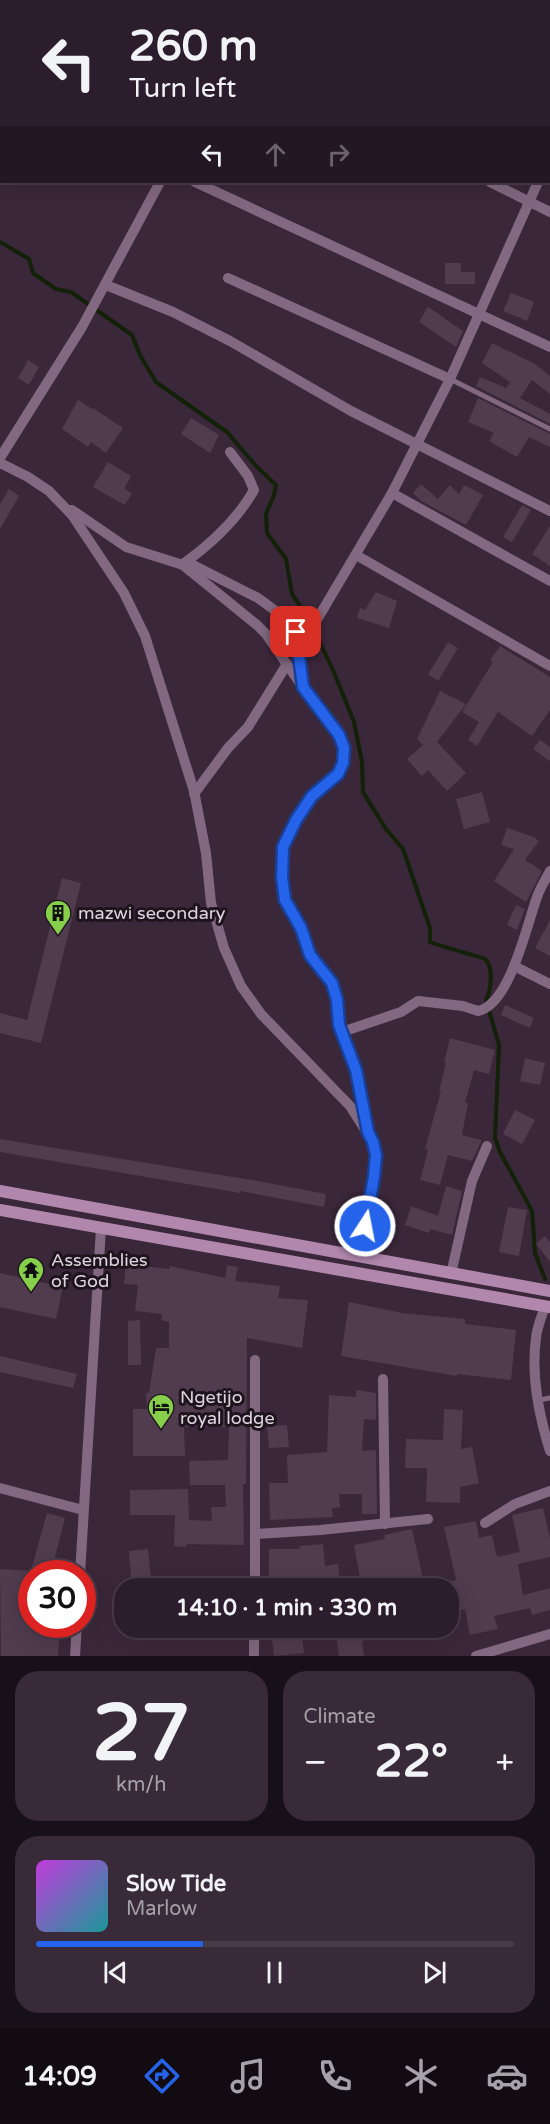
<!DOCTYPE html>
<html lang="en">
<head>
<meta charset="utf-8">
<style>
  :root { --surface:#2c1d2c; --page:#382a38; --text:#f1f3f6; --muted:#a6a2a9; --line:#483b48; --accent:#2563eb }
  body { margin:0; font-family:"Varela Round",sans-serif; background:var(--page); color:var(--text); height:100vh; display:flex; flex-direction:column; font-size:22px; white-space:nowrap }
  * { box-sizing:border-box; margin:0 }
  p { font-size:20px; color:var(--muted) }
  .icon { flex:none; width:33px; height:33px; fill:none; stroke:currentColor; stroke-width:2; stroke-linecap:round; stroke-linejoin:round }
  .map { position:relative; height:1656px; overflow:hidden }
  .side { display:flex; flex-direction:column; gap:15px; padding:15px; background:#181018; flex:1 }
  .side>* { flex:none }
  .hud { position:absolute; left:0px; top:0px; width:550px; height:183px; box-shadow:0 6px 24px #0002,0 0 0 2px var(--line); background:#2c1d2c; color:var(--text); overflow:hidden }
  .speed { position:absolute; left:18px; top:1560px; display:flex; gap:12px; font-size:30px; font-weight:700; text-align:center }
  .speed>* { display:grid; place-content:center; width:78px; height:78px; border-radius:50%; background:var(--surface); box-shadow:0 6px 24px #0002,0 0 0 2px var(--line); line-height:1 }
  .speed .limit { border:9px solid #d22; background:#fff; color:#111 }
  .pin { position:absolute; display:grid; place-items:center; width:51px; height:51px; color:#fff; margin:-26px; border-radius:12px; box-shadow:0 3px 9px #0006 }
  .me { position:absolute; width:66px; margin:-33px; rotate:11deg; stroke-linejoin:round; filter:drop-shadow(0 0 4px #0008) }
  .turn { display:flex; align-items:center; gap:21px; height:126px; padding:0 30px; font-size:27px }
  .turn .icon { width:78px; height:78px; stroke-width:2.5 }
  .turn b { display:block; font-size:42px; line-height:51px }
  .lanes { display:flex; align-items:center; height:57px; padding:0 30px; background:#0003; justify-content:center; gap:30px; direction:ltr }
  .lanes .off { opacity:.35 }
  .big { font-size:45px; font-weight:800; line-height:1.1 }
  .side .widget { flex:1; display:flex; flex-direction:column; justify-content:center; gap:9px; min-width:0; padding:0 21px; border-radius:24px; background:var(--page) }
  .side .dial { align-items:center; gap:0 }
  .dial b { font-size:78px; line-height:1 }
  .song { display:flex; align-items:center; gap:18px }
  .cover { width:72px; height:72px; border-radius:9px; background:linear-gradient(135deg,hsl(290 70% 55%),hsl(180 70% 35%)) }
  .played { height:6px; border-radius:3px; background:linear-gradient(90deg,var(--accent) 35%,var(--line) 35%) }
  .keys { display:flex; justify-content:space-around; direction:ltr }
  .heat { display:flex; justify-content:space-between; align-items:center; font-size:33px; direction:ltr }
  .side .tiles { flex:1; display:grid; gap:15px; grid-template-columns:1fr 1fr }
  .widget:last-child { grid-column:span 2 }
  .trip { position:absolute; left:114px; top:1578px; width:345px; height:60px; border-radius:24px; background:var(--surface); box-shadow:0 6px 24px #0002,0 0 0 2px var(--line); font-weight:800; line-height:60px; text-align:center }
  .tab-bar { display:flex; height:96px; justify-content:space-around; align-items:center; background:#120c12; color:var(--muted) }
  .tab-bar .icon { width:42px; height:42px }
  .tab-bar .on { color:var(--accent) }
  .tab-bar b { font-size:27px; color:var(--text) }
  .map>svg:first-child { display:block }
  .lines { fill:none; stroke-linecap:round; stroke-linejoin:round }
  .stream { stroke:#132108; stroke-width:4 }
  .building { fill:#503b4f }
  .service { stroke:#826880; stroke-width:5 }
  .minor { stroke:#826880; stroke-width:10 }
  .secondary { stroke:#b187ae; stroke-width:12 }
  .route-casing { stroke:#184099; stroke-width:15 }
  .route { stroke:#2563eb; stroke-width:10 }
  .labels { text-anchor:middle; stroke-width:6; stroke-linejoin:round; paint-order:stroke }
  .poi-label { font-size:18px; fill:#e0d3df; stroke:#1d141c; text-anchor:start }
</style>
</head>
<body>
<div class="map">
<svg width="550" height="1656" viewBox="0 0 550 1656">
  <rect width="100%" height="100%" fill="#3b273a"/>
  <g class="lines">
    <path class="stream" d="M0 242 29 259 33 273 56 289 71 292 132 335 140 355 156 382 227 432 257 467 276 485 274 495 266 514 267 533 286 559 292 594 309 619 333 670 354 722 362 762 363 792 386 829 403 849 430 928V942C439 946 482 957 485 959 494 967 491 991 486 1000L499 1045 495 1138 500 1152 532 1211 535 1253 545 1279"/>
  </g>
  <g class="building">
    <path d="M445 263H461V272H475V284H445Z"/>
    <path d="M511 293 534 302 527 321 503 311Z"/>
    <path d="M428 307 463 331 456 347 419 322Z"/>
    <path d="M492 343 535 364 550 376V394L532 380 520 398 550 414V424L476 386 480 377 506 388 510 382 482 363Z"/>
    <path d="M28 360 39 367 29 385 18 378Z"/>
    <path d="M478 398 550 434V447L529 437 517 457 489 441 494 433 468 422Z"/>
    <path d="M78 400 92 409 93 408 123 428 106 453 91 442 88 447 62 429Z"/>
    <path d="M191 418 219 435 210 453 181 434Z"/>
    <path d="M108 462 131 476 124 489 132 493 125 505 93 487Z"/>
    <path d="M421 484 438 499 450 485 459 494 464 485 483 495 466 525 421 501 413 493Z"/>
    <path d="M9 489 19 496 0 529V504Z"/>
    <path d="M522 505 531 510 512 542 503 537Z"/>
    <path d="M550 526V566L532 554Z"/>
    <path d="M376 592 397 601 389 628 357 618 360 608 365 610Z"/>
    <path d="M448 642 458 648 438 681 428 674Z"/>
    <path d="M500 646 550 677V710L532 736 498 712 477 746 468 740 479 722 462 712 493 662 490 660Z"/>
    <path d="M440 691 466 704 437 742 466 773 447 791 428 770 422 776 407 759 423 745 417 739Z"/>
    <path d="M540 740 550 747V761L533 749Z"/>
    <path d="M482 792 490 822 464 829 456 799Z"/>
    <path d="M507 828 534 837 539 841 525 860 542 871 526 902 494 881 514 849 501 845Z"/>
    <path d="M62 878 81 883 41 1043 0 1033V1013L27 1020Z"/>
    <path d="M516 905 525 909 517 930 507 925Z"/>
    <path d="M550 920V956L535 948Z"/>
    <path d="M505 1005 534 1018 530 1028 501 1015Z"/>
    <path d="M450 1038 495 1050 489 1074 474 1070 465 1103H468L462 1135 481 1140V1142L472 1161 448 1155 440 1185 420 1180 428 1150 425 1149 441 1091H439L446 1063H444Z"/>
    <path d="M525 1058 545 1063 540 1085 520 1081Z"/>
    <path d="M515 1110 535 1120 522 1144 503 1134Z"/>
    <path d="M0 1139 258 1181 326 1194 324 1207 240 1191V1193L0 1152Z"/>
    <path d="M446 1186 462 1191 452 1235 430 1229 429 1233 405 1225 411 1206 438 1216Z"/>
    <path d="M508 1207 527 1210 519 1256 499 1252Z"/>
    <path d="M545 1236 550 1242V1262L536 1244Z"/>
    <path d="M126 1264 169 1269 170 1266 225 1278 227 1265 238 1267 235 1281 280 1286 278 1298 308 1300 302 1348 247 1338 246 1484H243L244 1545 186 1544V1547L174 1546 175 1515H130V1490L188 1489 189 1520 212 1521 211 1507H226L225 1485H190L189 1461 228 1460 229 1427H184L185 1456H133V1409H147L146 1393H149L156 1348H169V1322L161 1320 162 1314 135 1311 138 1285 124 1284Z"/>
    <path d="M0 1273 63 1287 56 1319 0 1307Z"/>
    <path d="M349 1302 402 1313 465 1319V1324L516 1330 511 1380 457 1374V1376L341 1356Z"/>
    <path d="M140 1320 141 1365H128V1321Z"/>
    <path d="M0 1356 77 1374 73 1388 0 1372Z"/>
    <path d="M356 1390 376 1393V1420L364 1419 362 1451 376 1450 377 1514H362V1494H339L340 1507 332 1508 333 1517 270 1520 269 1483H288L287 1455 327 1452 329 1395 356 1397Z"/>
    <path d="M444 1409 463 1410 461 1449 472 1447 479 1483 460 1487V1503L426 1502 427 1468H405L406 1439 443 1440Z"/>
    <path d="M287 1425 289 1447 269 1448 267 1426Z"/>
    <path d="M543 1508 550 1538V1557L518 1564 523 1595 550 1588V1610L532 1615 530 1608 494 1616 498 1629 470 1635 465 1609 451 1612 448 1602V1582L456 1580 444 1527 476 1521 479 1538 492 1535 497 1557 520 1552 512 1515Z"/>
    <path d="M47 1513 65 1518 54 1561 64 1564 62 1574 32 1567Z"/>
    <path d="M412 1529 425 1588H362L354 1545 385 1539 384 1535Z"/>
    <path d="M323 1544 325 1566 338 1564 340 1583 326 1584 327 1588H269V1549H300L299 1546Z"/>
    <path d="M148 1549 151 1578H161V1588H129V1578H131L129 1551Z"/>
    <path d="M0 1569 32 1571V1624H60L58 1656H1Z"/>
    <path d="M335 1628H405L406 1633 362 1641 364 1656H339Z"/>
    <path d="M301 1629 304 1653 274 1656 271 1631Z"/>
  </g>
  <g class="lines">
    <g class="service">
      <path d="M450 379 550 429"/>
      <path d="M539 1400 550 1398"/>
    </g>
    <g class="minor">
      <path d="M157 0 159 2"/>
      <path d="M255 0 258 2"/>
      <path d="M419 0 422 2"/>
      <path d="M549 0 550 1"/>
      <path d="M121 2 122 0"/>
      <path d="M549 63 550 64"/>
      <path d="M0 82 2 83"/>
      <path d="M549 141H550"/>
      <path d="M549 159 550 157"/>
      <path d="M195 182 550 347"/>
      <path d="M490 182 550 212"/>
      <path d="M228 278 450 379"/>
      <path d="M106 285 173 312 230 341 351 411 550 511"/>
      <path d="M0 458 82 327 160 182"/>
      <path d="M0 463 28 477 49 491 72 515 124 593 145 636 194 791 206 853 211 903 224 948 241 986 261 1014 350 1106 373 1142 376 1155 374 1177 358 1256"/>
      <path d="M392 493 550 581"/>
      <path d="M72 510 126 547 183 565 257 625 266 634 306 692 333 726 339 735 344 748 343 763 338 774 312 796 296 820 283 847 281 877 285 900 301 928 310 955 332 983 337 1000 339 1025 356 1070 366 1124"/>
      <path d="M356 555 550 666"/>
      <path d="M187 562 258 598 277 612 296 632 302 683"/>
      <path d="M183 564C211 544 237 520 254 490L248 476 230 452"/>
      <path d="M318 618 392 493 450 379 538 182"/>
      <path d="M194 794 228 748 248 727 287 664"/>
      <path d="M514 966 550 984"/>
      <path d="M342 1032 401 1012 418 1001 463 1006 478 1011C510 1005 527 924 537 897 540 888 546 879 550 871"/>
      <path d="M451 1274 472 1181 487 1146"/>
      <path d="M545 1306C542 1316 537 1327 536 1338 531 1374 539 1416 550 1451"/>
      <path d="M255 1360V1588"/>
      <path d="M383 1379 385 1524"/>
      <path d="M0 1488 83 1510"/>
      <path d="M485 1523 515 1504 550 1491"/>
      <path d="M256 1534 320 1530 428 1519"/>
      <path d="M80 1574 101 1228"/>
      <path d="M75 1656 77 1624"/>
      <path d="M254 1656V1628"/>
      <path d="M476 1656 550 1634"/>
    </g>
    <g class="secondary">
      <path d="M0 1191 550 1291"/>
      <path d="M0 1210 550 1307"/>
    </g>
  </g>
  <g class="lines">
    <g class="route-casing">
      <path id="route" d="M296 632 303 687 339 735 344 748 343 763 338 774 312 796 296 820 283 847 282 877 285 900 301 928 310 955 332 983 337 1000 339 1025 356 1070 368 1132 373 1142 376 1155 374 1177 365 1226"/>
    </g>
    <use href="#route" class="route"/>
  </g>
  <defs>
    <g id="building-pin" transform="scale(1.35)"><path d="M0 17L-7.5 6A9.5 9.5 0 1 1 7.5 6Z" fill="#87cf4b" stroke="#1d141c"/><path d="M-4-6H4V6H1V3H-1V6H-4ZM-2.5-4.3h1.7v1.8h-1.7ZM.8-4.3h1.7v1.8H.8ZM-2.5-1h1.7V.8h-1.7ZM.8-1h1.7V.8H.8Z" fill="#111"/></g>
    <g id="temple-pin" transform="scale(1.35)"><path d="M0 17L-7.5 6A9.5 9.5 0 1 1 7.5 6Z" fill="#87cf4b" stroke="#1d141c"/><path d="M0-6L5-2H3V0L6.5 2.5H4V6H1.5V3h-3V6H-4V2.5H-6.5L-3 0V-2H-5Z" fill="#111"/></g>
    <g id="hotel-pin" transform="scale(1.35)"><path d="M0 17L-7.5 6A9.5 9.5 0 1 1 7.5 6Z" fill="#87cf4b" stroke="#1d141c"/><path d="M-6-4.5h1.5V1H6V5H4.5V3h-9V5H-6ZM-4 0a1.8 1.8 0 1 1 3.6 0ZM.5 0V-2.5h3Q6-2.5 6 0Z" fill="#111"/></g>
  </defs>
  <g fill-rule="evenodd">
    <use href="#building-pin" x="58" y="913"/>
    <use href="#temple-pin" x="31" y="1270"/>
    <use href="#hotel-pin" x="161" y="1407"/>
  </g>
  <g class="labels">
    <g class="poi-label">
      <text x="78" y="919">mazwi secondary</text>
      <text x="51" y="1266">Assemblies<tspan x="51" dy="21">of God</tspan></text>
      <text x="180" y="1403">Ngetijo<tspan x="180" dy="21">royal lodge</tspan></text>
    </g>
  </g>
</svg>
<div class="speed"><div class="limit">30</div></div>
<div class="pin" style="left:296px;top:632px;background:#d93025"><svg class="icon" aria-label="arrive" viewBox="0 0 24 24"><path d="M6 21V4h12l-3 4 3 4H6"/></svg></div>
<svg class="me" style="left:365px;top:1226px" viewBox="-20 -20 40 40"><circle r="17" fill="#2563eb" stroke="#fff" stroke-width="3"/><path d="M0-11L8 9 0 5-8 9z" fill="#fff"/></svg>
<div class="trip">14:10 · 1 min · 330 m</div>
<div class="hud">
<div class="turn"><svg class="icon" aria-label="left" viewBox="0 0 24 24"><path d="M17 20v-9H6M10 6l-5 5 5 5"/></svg><div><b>260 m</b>Turn left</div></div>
<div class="lanes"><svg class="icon" aria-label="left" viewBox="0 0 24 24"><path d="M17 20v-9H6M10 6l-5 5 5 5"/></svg><svg class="icon off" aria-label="ahead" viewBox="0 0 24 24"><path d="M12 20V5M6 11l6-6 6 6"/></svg><svg class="icon off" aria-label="right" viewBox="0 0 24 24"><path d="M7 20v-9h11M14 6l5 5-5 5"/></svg></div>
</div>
</div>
<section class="side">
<div class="tiles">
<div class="widget dial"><b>27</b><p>km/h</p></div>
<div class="widget"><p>Climate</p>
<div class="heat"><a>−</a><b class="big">22°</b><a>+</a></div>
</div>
<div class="widget">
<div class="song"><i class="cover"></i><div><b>Slow Tide</b><p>Marlow</p></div></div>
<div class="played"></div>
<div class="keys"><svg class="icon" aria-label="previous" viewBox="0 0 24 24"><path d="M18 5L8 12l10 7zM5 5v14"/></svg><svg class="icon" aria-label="pause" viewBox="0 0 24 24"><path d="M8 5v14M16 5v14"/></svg><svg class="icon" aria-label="next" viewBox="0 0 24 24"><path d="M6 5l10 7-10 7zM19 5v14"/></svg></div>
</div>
</div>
</section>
<nav class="tab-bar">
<b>14:09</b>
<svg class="icon on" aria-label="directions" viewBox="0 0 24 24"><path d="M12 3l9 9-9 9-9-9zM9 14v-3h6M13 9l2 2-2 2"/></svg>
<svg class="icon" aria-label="music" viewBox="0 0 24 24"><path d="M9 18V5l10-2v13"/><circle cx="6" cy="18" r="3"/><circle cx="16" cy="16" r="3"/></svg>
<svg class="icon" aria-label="phone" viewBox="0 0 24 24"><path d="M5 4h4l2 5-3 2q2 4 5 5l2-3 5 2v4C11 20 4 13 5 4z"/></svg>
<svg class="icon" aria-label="climate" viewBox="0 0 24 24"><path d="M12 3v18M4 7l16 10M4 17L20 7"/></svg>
<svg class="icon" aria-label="car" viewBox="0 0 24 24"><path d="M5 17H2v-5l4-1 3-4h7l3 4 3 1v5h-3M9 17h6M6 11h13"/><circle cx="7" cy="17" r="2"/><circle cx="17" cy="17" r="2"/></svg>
</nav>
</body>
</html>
